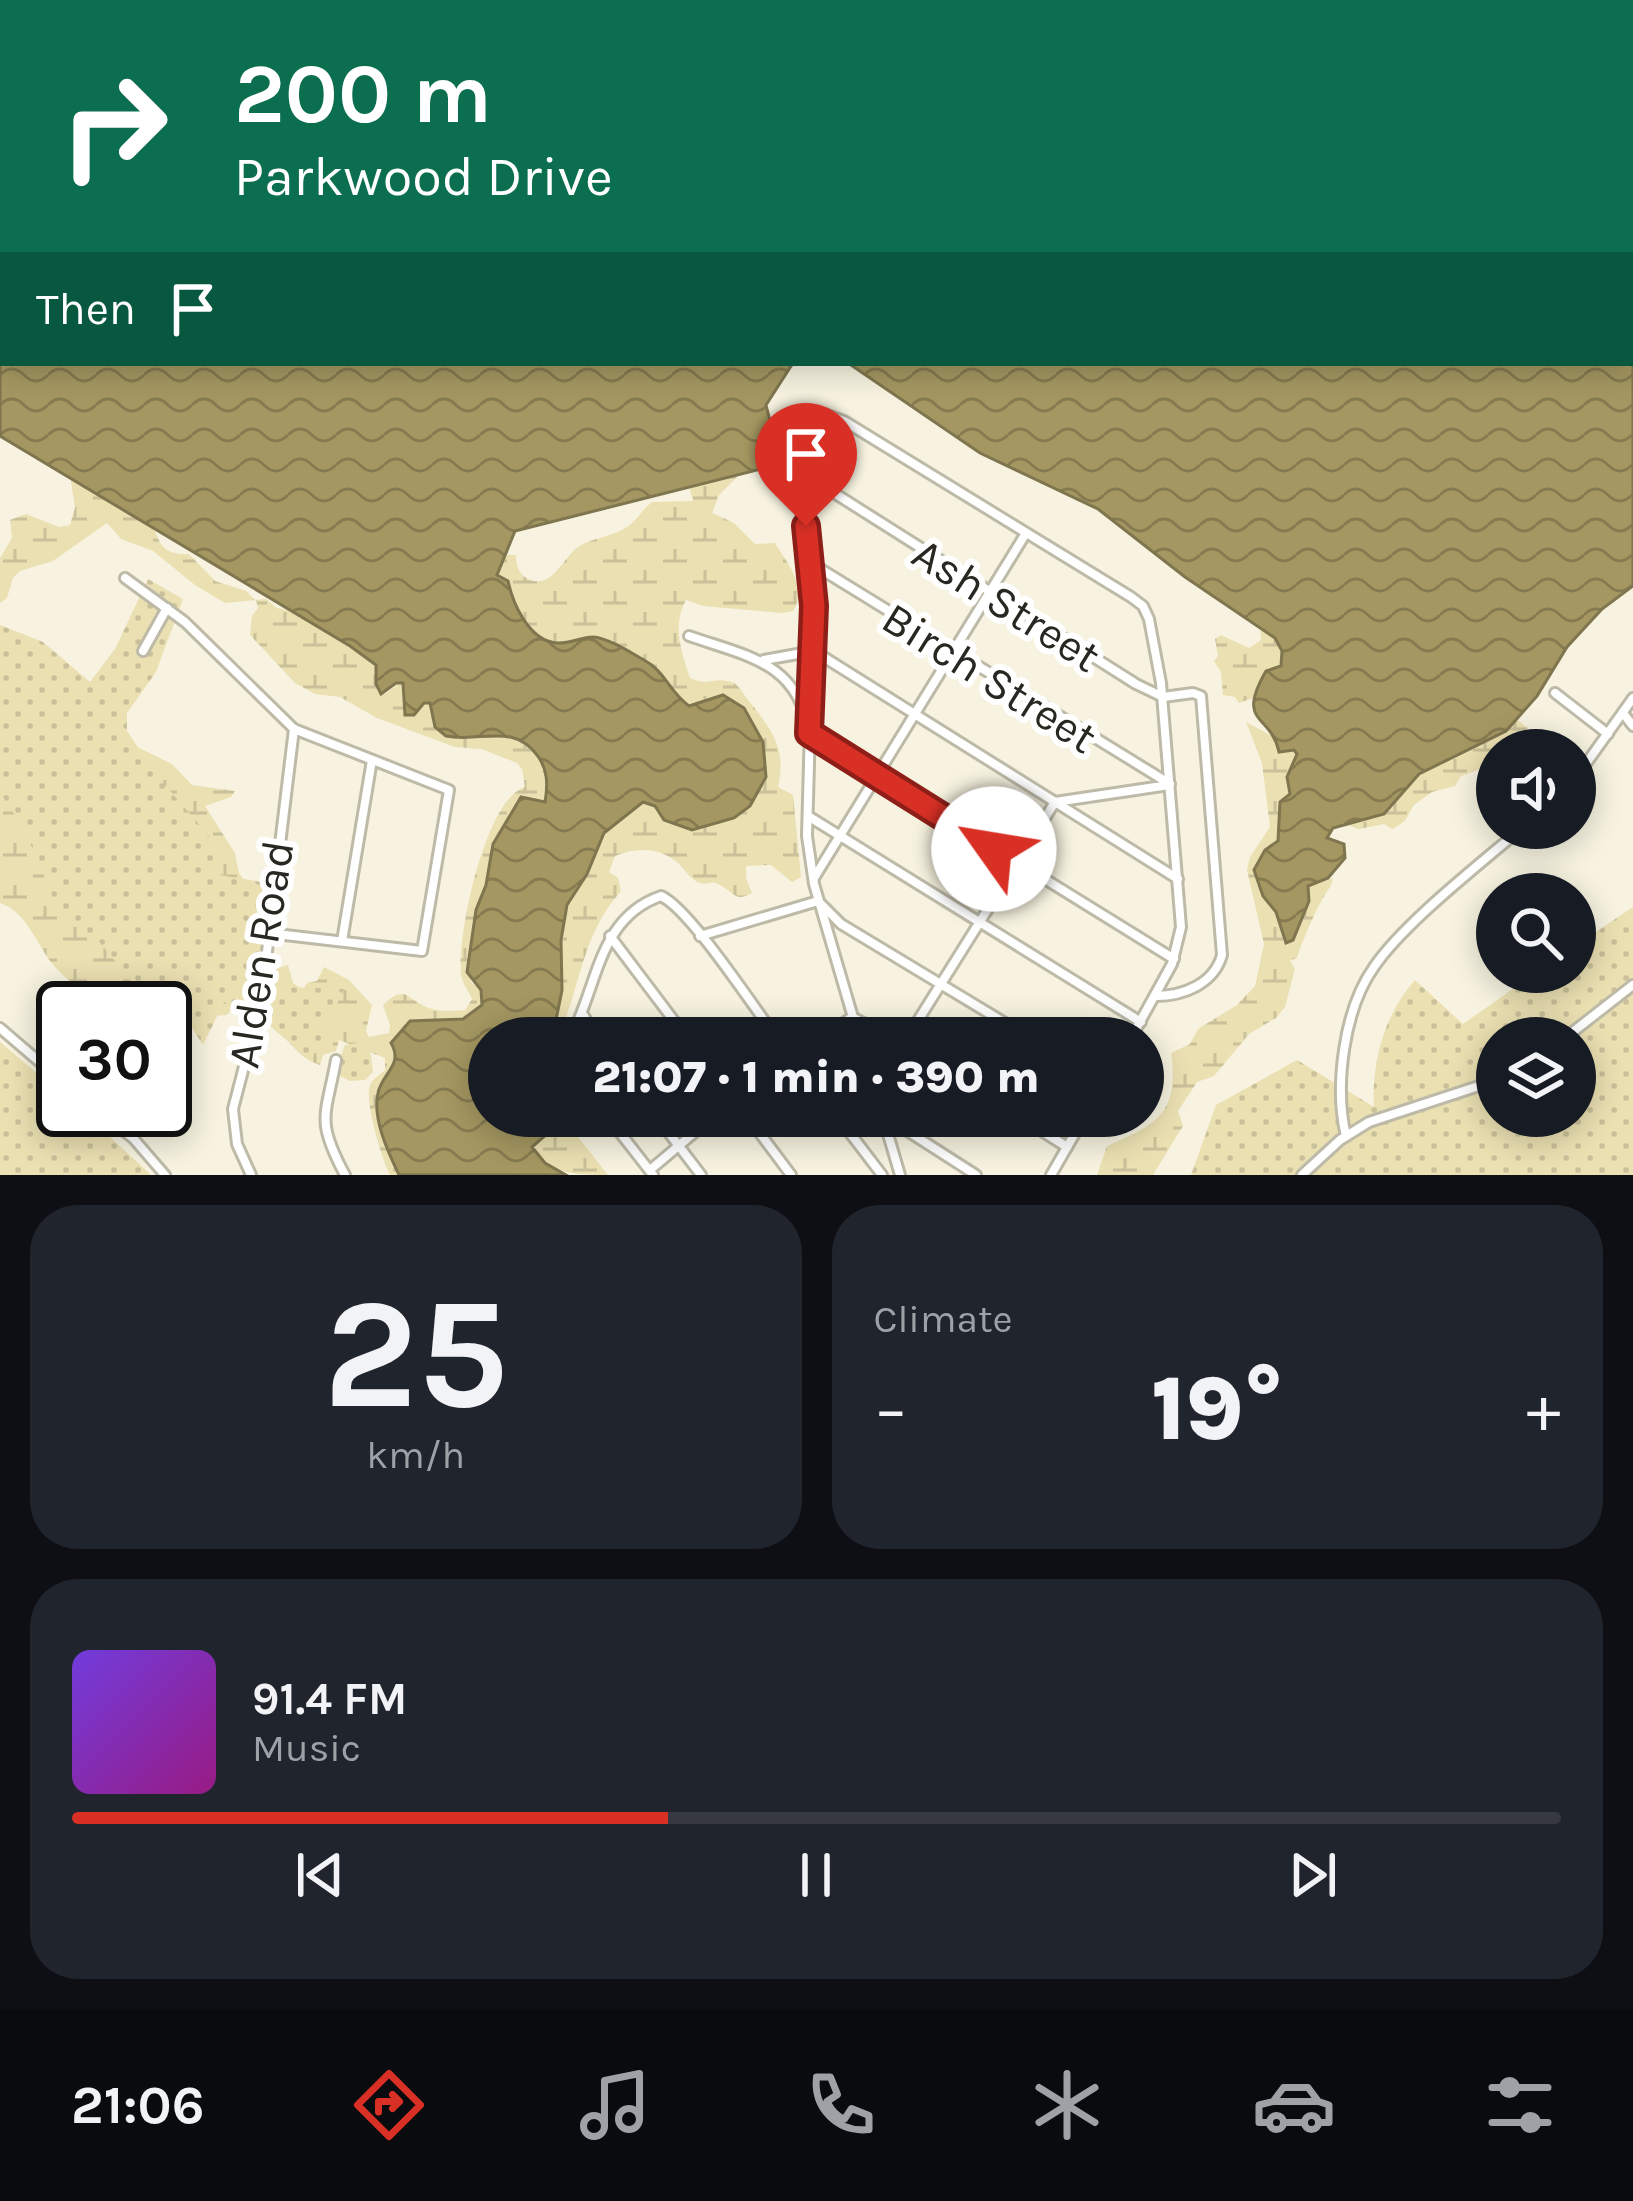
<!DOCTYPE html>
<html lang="en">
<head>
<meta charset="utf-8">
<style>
  :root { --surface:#171b24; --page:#20242c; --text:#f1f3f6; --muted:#9ea1a6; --line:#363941; --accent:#d93025 }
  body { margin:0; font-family:Karla,sans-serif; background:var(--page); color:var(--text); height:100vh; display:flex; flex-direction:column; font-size:45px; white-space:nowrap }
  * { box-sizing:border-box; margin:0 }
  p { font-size:39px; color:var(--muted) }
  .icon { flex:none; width:66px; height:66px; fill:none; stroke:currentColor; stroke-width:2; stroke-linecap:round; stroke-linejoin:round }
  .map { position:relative; height:1175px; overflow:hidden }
  .sheet { display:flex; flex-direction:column; gap:30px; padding:30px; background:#0d0f14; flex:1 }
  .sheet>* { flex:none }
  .top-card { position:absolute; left:0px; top:0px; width:1635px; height:366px; box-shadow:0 6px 30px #0003; background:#0b6e4f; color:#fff; overflow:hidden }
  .fabs { position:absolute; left:1476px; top:729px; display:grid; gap:24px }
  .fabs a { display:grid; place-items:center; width:120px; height:120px; border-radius:50%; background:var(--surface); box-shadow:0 6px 30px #0003; font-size:60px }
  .speed { position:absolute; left:36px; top:981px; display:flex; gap:24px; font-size:60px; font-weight:700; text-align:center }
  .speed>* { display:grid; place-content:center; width:156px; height:156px; border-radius:50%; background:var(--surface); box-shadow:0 6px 30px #0003; line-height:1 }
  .speed .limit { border:6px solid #111; border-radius:18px; background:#fff; color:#111 }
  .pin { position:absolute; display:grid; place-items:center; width:102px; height:102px; color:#fff; margin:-123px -51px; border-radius:50% 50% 50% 0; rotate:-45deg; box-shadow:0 0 12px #0007 }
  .pin .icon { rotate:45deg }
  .me { position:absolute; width:132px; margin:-66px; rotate:302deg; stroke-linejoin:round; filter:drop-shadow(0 0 9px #0008) }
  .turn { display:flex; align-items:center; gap:42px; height:252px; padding:0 36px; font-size:54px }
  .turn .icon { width:156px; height:156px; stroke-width:2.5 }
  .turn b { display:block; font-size:84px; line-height:102px }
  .then { display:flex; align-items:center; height:114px; padding:0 36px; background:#0003; gap:24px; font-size:45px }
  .big { font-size:90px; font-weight:800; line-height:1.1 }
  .sheet .card { flex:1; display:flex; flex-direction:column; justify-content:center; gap:18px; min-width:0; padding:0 42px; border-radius:48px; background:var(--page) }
  .sheet .dial { align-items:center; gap:0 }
  .dial b { font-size:156px; line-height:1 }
  .song { display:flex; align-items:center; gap:36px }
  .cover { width:144px; height:144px; border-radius:18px; background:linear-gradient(135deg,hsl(260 70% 55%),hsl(310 70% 35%)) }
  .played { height:12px; border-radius:6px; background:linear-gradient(90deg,var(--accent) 40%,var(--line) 40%) }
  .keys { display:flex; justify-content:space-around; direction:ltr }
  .heat { display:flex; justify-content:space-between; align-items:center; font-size:66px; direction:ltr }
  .sheet .tiles { flex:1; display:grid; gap:30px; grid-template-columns:1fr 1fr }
  .card:last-child { grid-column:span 2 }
  .trip { position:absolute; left:468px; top:1017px; width:696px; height:120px; border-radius:60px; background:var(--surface); box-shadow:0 6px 30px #0003; font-weight:800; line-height:120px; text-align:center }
  .tabs { display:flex; height:192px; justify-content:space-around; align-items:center; background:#090b0e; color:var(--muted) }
  .tabs .icon { width:84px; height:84px }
  .tabs .on { color:var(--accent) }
  .tabs b { font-size:54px; color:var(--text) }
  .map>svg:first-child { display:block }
  .wetland { fill:url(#wetland-marsh) }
  .park { fill:url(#park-dots); fill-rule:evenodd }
  .water { fill:url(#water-waves); stroke:#7f754e; stroke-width:3 }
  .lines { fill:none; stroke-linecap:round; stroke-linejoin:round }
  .minor-casing { stroke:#bebaa8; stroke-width:14 }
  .minor { stroke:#fff; stroke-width:8 }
  .route-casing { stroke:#8d1f18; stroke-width:30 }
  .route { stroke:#d93025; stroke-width:21 }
  .labels { text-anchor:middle; stroke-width:12; stroke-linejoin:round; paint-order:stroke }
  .street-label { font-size:45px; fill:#292721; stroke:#fff }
</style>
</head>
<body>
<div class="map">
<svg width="1633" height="1175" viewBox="0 0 1633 1175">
  <defs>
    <pattern id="wetland-marsh" width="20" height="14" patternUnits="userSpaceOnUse" patternTransform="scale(3)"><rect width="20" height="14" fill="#ebe0b2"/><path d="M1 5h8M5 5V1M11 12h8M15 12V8" fill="none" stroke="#cac099"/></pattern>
    <pattern id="park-dots" width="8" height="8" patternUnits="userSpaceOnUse" patternTransform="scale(3)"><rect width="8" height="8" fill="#ebe0b2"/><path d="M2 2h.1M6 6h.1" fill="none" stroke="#cac099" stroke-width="1.8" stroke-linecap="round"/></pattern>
    <pattern id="water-waves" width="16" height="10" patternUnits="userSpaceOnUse" patternTransform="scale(3)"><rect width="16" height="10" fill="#a49761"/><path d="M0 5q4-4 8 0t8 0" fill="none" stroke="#867b50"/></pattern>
  </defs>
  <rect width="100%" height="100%" fill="#f7f3e0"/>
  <g class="wetland">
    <path d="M734 464 737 477 719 495 712 513 734 523 755 544 775 543C788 564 808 587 793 611L782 613 703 606 686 600C672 625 681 651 690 678 709 686 712 678 727 681 738 682 742 692 748 700 771 728 787 748 778 787L793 795 801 877 792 882 771 865 746 866V878L752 893C735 903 734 892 720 885 709 879 711 886 700 883 691 880 685 870 679 864 661 847 636 847 615 856L609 872 618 878 621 891C581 936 581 986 558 1038H544L561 978V940L570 898 604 833 643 802 656 807 664 820 691 830 734 818 747 809 765 782 762 742 744 708 723 695 689 706C670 693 664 672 644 660 632 653 607 637 593 637 582 637 570 645 557 643 529 640 513 604 508 581L496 575 503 555H516C516 564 518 574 528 579 553 591 564 554 581 545 596 537 619 536 633 522 640 515 644 508 652 502L693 501 689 486Z"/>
    <path d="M70 475C89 485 128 498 142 512 163 532 152 556 189 554L215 581 246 591 255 600 266 599 277 608 304 614 376 665 378 690 386 693 401 682 405 688 402 698 430 703 432 716 458 739C507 731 558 738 545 802L521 797 493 845 486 885 476 910 468 962 471 982 481 990 482 1006 463 1019 410 1021 394 1040C398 1074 384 1067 378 1092 371 1117 389 1154 399 1175H390C383 1162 362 1097 371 1083 374 1078 381 1074 385 1070V1058L339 1040 336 1051 323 1055 320 1065C285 1054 265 1006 269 971L288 965 293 983 303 990 307 983 317 981 324 967 349 980 372 1005 366 1031 369 1037 389 1033 390 1025 383 1005C405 984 406 998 426 1007 437 1012 453 1011 465 1010L472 999C468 990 462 983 461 974 457 936 485 799 525 787L522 769 517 763 481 749 455 747 377 718 340 697 315 694 295 683 250 635 252 616 258 608 256 600 225 603 195 585 153 551 121 539 107 523 53 561 20 571 13 578 7 598 0 603V558L12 538 10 520 26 514 59 527 70 525 75 508Z"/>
    <path d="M1260 628C1276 636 1284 648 1281 666L1266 671 1253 698 1239 703 1235 697 1223 695 1221 672 1214 661 1218 656 1215 639 1221 635 1249 648 1261 640Z"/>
    <path d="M0 643 137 747 172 764 192 785 235 791 231 797 205 806 235 853 239 873 247 884 245 993 227 1015 212 1016 174 1004C163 1012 155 1008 140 1008 109 1008 75 990 55 967 37 947 28 912 0 903Z"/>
    <path d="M1516 719 1528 728C1522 737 1508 750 1497 750V755L1478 770 1461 776 1455 786 1432 792 1414 805C1405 818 1410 820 1392 829L1384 824 1359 829 1350 826 1349 822C1358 821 1369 820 1378 817 1396 810 1402 788 1418 776 1448 752 1490 745 1516 719Z"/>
    <path d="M1246 722 1274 737 1279 752 1294 750 1297 754 1287 777 1290 794 1281 802 1278 841 1265 850 1260 886 1276 912 1284 942 1293 940 1306 908 1310 884 1333 878 1331 886C1319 901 1303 939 1297 958L1290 961 1295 969 1285 1007 1276 1018 1249 1034 1214 1076 1197 1082 1178 1111 1183 1126 1153 1175H1097L1107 1146C1159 1124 1179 1112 1171 1053L1190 1044 1198 1029 1237 1005 1255 986 1264 944 1247 870 1250 857 1270 827 1262 763Z"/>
    <path d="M556 1116H569L575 1133 608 1175C577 1175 549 1175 532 1147L555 1127Z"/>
  </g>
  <g class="park">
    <path d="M148 579 183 599 156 672 127 713V731L159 778 209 836 220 875 279 885 275 924H265L261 968 282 987 344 989 311 1061 257 1015 224 1002 203 1045 179 1008 132 982 97 939 59 912 26 833 0 792V625L43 642 90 682 115 649Z"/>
    <path d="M1633 907V1175H1191L1216 1105 1297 1060 1374 1107C1371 1063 1385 1013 1415 980L1463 1024 1537 972H1575V946ZM1497 1038H1575V1116H1497Z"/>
    <path d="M369 1041 373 1072 365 1080 350 1081 334 1073 345 1045Z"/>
    <path d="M0 1042 63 1095V1110H81L151 1175H0Z"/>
  </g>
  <g class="water">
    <path d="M0 0 356 3H3V363H793L766 405 781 464 515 531 497 575 508 581C513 604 529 641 557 643 570 644 581 637 593 637 609 638 631 653 644 660 665 671 670 693 689 706L723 695 744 708 763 742 766 777 750 806 734 818 692 830 664 820 655 806 643 802 604 833 587 874 567 905 561 940 562 990 556 1020 546 1028 544 1038H489V1116H556L555 1127 532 1147 545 1163 566 1175H399C389 1154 372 1119 378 1093 382 1073 404 1065 391 1043L410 1021 463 1019 482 1005 481 990 467 972 476 910 486 885 493 844 521 797 545 802C548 785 548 769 537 755 512 722 480 743 446 736L435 727 430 703H424L414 715H405L403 683H396L381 694 376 684V665L350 646 0 436Z"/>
    <path d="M1039 0H1223L1226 3H1038Z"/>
    <path d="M1307 0H1633V586L1602 609 1567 647 1537 696 1506 731 1419 774 1384 814 1333 828 1327 838 1344 844 1345 858 1328 878 1308 886 1309 901 1293 940 1286 943 1276 912 1263 896 1254 870 1265 850 1278 841 1280 802 1290 794 1287 777 1297 754 1294 750 1279 752C1271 713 1235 725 1266 671L1281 666 1282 651 1275 638 1185 577 1098 509 980 453 848 363H1632V3Z"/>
  </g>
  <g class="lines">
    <g class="minor-casing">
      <g id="minor">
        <path d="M451 0 454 3"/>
        <path d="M674 0 675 3"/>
        <path d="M884 0 886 3"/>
        <path d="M525 3 528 0"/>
        <path d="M986 3 988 0"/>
        <path d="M793 467 1136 684 1163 697 1193 693 1201 696 1222 955C1214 984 1183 996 1156 996"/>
        <path d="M814 565 1170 784"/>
        <path d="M125 578 185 622 294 729 449 790 422 951 268 933"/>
        <path d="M689 636C746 656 799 662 809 733L1174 959"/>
        <path d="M143 651 167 608"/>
        <path d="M764 660 814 651 1178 879"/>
        <path d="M1555 693 1608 734"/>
        <path d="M1623 713 1633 726"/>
        <path d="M1575 779 1633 698"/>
        <path d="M808 816 1141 1022"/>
        <path d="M814 878 1026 533"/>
        <path d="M610 936 687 1038"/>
        <path d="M700 936 818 901 841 924 1030 1038"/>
        <path d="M342 941 372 760"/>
        <path d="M584 1016 596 1038"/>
        <path d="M0 1028 63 1082"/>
        <path d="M570 1038C598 988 597 918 661 896 690 909 754 1008 777 1038"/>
        <path d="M823 1038 852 1017 892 1038"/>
        <path d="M859 1038 814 884 807 836 814 583 793 467 808 426 825 414 844 421 1131 597 1143 606 1149 619 1161 683 1181 927 1172 964 1131 1038"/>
        <path d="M907 1038 1055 802 1169 785"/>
        <path d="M1565 1038 1633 985"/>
        <path d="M336 1060C326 1116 315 1119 345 1175"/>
        <path d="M97 1110 133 1138 165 1175"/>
        <path d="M607 1116 653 1175"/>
        <path d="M656 1116 701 1175"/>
        <path d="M747 1116 791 1175"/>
        <path d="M837 1116 882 1175"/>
        <path d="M884 1116 976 1175"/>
        <path d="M1018 1116 1067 1147"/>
        <path d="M883 1117 900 1175"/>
        <path d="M1346 1136C1334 1086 1344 1009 1374 967 1404 923 1480 864 1522 828"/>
        <path d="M650 1170 714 1116"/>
        <path d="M251 1175 237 1144 233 1109 261 1001 294 729"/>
        <path d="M1051 1175 1085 1116"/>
        <path d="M1302 1175 1340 1140 1369 1122 1497 1080"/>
      </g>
    </g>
    <use href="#minor" class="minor"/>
  </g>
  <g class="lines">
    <g class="route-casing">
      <path id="route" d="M806 526 814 606 809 733 994 849"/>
    </g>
    <use href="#route" class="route"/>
  </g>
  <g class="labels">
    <g class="street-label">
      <text transform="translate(1007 604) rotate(32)" y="16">Ash Street</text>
      <text transform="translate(990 677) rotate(32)" y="16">Birch Street</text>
      <text transform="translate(260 954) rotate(-81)" y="16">Alden Road</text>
    </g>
  </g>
</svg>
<div class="fabs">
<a><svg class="icon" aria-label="sound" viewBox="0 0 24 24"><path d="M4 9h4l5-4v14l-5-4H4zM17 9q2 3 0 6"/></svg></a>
<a><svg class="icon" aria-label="search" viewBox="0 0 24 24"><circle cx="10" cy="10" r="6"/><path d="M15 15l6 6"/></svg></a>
<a><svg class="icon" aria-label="layers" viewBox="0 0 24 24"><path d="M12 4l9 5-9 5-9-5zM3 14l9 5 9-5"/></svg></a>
</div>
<div class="speed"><div class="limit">30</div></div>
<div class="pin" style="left:806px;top:526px;background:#d93025"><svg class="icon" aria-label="arrive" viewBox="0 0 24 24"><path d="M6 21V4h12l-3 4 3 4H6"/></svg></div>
<svg class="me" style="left:994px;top:849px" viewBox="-20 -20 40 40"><circle r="19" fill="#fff"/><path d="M0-13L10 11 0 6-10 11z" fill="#d93025"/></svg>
<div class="trip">21:07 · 1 min · 390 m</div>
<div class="top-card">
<div class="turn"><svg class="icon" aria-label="right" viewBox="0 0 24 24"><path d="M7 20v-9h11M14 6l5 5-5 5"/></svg><div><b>200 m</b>Parkwood Drive</div></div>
<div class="then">Then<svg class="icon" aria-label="arrive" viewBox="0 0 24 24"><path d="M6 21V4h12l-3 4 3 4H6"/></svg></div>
</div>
</div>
<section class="sheet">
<div class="tiles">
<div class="card dial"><b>25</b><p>km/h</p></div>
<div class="card"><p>Climate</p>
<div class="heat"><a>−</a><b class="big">19°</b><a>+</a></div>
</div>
<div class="card">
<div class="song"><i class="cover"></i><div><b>91.4 FM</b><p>Music</p></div></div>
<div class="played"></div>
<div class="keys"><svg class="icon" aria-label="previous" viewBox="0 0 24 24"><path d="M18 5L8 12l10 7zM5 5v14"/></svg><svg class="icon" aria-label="pause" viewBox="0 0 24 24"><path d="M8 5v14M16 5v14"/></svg><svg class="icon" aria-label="next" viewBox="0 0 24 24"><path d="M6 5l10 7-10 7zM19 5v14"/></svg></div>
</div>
</div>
</section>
<nav class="tabs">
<b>21:06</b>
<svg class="icon on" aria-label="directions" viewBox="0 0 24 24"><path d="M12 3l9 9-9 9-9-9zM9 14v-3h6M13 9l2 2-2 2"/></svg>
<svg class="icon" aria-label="music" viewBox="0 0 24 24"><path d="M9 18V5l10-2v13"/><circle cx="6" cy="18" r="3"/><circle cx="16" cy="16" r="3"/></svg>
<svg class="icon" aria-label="phone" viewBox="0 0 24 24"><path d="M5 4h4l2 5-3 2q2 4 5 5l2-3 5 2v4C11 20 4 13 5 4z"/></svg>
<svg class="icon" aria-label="climate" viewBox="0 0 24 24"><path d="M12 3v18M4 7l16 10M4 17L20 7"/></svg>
<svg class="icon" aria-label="car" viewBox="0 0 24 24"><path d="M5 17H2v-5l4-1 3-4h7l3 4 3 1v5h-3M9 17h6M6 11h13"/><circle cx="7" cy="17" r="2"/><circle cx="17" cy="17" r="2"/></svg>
<svg class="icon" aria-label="filters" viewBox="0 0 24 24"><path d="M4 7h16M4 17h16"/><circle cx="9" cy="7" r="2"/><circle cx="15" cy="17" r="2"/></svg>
</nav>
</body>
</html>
